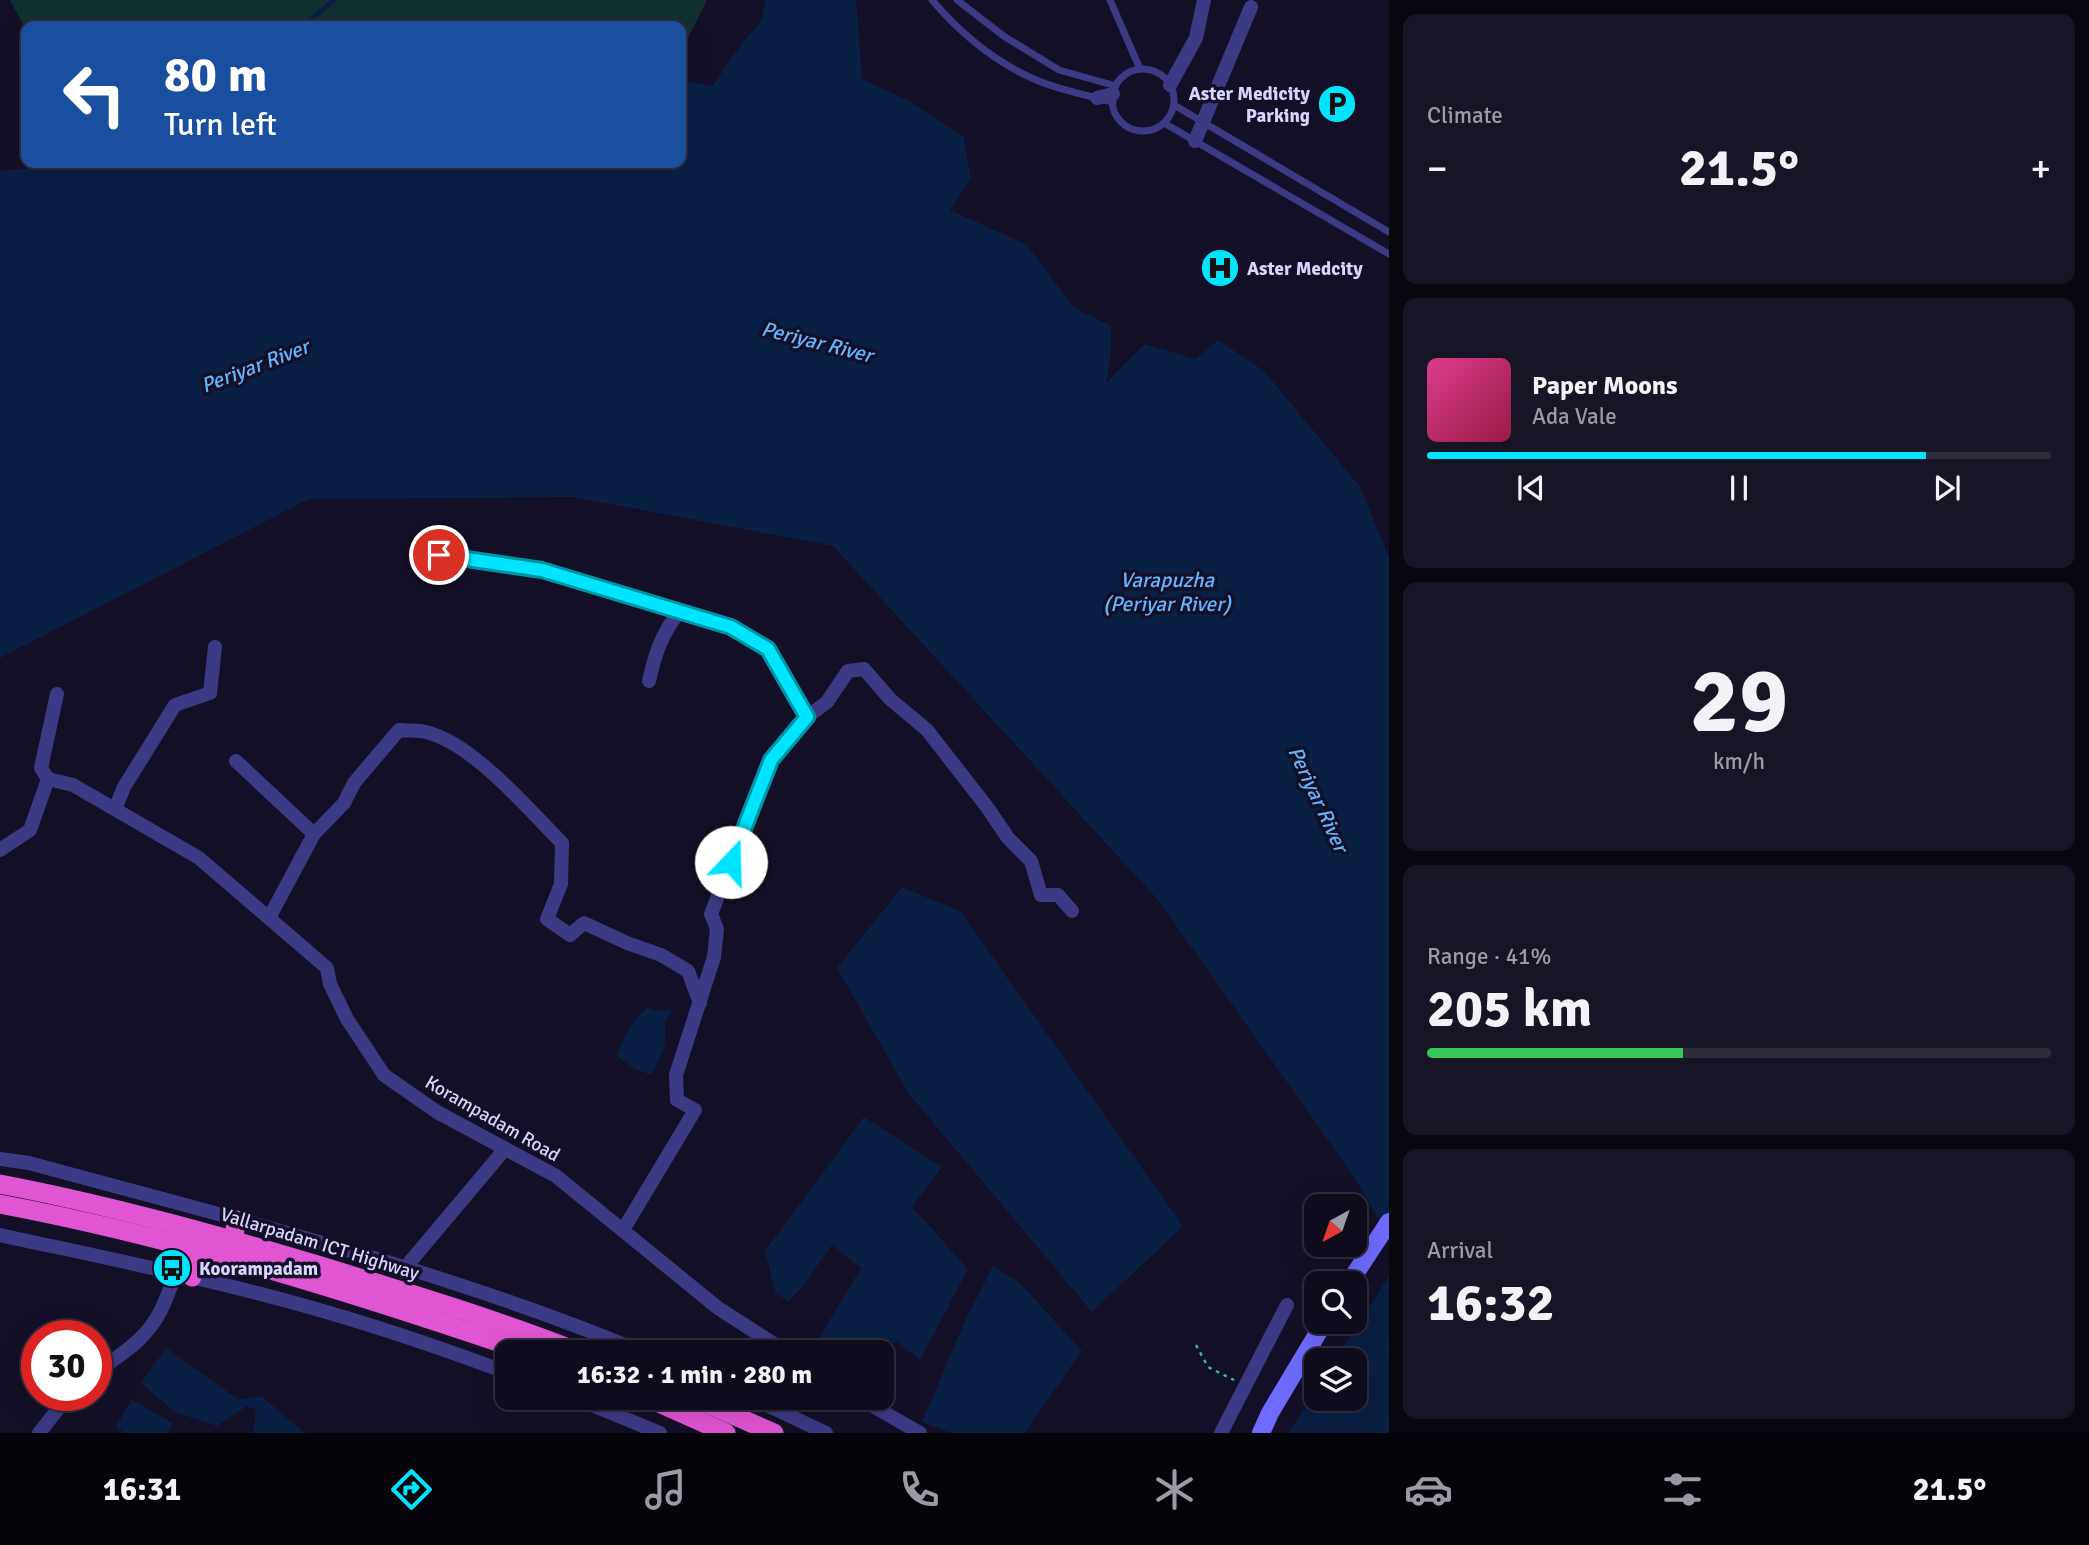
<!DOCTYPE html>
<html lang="en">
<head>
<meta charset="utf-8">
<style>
  :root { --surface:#0e0b1c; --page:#171425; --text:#f1f3f6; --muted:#9b9ba3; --line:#2e2b3b; --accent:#00e5ff }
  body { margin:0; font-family:Signika,sans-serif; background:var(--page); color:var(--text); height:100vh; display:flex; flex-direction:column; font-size:26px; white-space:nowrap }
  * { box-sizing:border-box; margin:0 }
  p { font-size:23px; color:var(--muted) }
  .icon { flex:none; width:38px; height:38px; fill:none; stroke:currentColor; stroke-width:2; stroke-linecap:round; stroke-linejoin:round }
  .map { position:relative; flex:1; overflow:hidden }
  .details { display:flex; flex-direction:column; gap:14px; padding:14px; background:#08060f; width:700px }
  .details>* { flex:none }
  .hud { position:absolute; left:21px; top:21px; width:665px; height:147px; border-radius:14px; box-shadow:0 7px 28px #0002,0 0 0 2px var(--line); background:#1a4fa0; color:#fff; overflow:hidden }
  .needle { width:46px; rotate:220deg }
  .tools { position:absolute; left:1304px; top:1194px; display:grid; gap:14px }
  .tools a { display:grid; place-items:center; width:63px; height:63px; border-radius:14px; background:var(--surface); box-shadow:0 7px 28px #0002,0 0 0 2px var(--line); font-size:35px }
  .speed { position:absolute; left:21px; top:1320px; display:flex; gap:14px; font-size:35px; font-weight:700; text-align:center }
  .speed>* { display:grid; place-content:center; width:91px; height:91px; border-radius:50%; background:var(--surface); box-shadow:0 7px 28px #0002,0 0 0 2px var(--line); line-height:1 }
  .speed .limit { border:10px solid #d22; background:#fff; color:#111 }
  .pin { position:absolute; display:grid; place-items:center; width:60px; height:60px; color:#fff; margin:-30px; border:4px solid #fff; border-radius:50%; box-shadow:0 2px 7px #0007 }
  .me { position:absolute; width:77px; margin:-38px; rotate:21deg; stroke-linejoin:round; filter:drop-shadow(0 0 5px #0008) }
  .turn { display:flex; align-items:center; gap:24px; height:147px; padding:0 28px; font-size:32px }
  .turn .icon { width:91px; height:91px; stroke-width:2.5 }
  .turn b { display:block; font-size:49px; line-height:60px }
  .big { font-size:52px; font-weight:700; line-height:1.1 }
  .details .card { flex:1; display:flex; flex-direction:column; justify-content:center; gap:10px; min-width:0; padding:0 24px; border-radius:14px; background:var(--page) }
  .details .dial { align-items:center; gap:0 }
  .dial b { font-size:91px; line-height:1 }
  .song { display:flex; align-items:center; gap:21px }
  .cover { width:84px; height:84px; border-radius:10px; background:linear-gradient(135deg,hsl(330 70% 55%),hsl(340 70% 35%)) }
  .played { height:7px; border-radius:4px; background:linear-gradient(90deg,var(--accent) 80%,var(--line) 80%) }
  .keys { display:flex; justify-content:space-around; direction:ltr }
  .heat { display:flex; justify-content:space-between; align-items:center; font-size:38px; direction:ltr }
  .charge { height:10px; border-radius:5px; background:linear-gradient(90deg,#34c759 41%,var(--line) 0) }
  .trip { position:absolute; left:495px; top:1340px; width:399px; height:70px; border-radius:14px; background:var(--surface); box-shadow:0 7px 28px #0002,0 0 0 2px var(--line); font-weight:700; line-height:70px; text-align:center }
  .tab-bar { display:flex; height:112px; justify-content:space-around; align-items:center; background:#06040b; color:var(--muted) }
  .tab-bar .icon { width:49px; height:49px }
  .tab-bar .current { color:var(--accent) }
  .tab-bar b { font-size:32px; color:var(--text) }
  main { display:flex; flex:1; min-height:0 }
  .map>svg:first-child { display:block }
  .green { fill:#12302f }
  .water { fill:#0a1f44 }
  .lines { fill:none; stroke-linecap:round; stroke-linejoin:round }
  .stream { stroke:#0a1f44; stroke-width:4.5 }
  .path { stroke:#2fb8b0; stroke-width:2.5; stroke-dasharray:3.5 5; stroke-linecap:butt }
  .service { stroke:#3d3a85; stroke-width:7 }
  .minor { stroke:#3d3a85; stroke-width:14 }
  .secondary { stroke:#6f6bff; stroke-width:18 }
  .trunk { stroke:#e055d1; stroke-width:19 }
  .route-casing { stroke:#0095a6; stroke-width:18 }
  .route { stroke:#00e5ff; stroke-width:12 }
  .labels { text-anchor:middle; stroke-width:7; stroke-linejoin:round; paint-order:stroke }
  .poi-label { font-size:19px; font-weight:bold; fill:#d9d4ff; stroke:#130f26; text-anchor:start }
  .street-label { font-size:19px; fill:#d9d4ff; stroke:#130f26 }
  .water-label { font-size:21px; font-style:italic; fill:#62b6ff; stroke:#130f26 }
</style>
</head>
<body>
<main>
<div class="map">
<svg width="1389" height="1433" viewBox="0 0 1389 1433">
  <rect width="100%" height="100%" fill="#130f26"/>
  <path class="green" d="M10 0H707L687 40H681V26H26V30Z"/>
  <g class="water">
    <path d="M766 0H856L862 79 909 101 963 136 971 178 950 210 1027 245 1074 308 1111 326V354L1106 383 1145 344 1195 359 1218 340 1264 371 1360 487 1389 557V1239L1355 1178 1158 900 833 546 574 497 309 499 0 658V171L30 168 44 163H681V80L713 86 733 55 761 21Z"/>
    <path d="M902 887 960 911 1183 1226 1092 1312 909 1094 837 968Z"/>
    <path d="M648 1007 659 1011 673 1010 664 1023C669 1044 661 1057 651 1075L631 1067 617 1056C623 1036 632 1021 648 1007Z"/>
    <path d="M864 1117 942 1167 912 1207 968 1269 920 1360 897 1342 874 1349 871 1353H821L813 1348 861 1268 832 1245 802 1287 789 1301 776 1294 765 1251Z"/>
    <path d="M993 1266 1019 1282 1082 1351 1024 1433H951L922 1422 965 1321Z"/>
    <path d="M1389 1276V1433H1289L1316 1390V1398H1354V1360H1335Z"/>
    <path d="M166 1348 239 1400 261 1396 305 1433H253L256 1410 247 1406 217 1426 175 1412 141 1383Z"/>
    <path d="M132 1400 172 1423 168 1433H124L116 1426Z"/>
  </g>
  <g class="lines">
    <g class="stream">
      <path d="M303 26 334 0"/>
      <path d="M23 87 26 84"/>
    </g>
    <path class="path" d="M1196 1345 1208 1367 1234 1380"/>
    <g class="service">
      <path d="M932 0C961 34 993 61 1034 79 1058 90 1087 95 1113 102"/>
      <path d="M957 0 1005 37 1059 70 1116 86"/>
      <path d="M1110 0 1140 69"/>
      <circle cx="1143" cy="100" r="31"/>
      <path d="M1174 105 1389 232"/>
      <path d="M1164 123 1389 254"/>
    </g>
    <g class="minor">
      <path d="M1170 85 1196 38 1204 0"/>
      <path d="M1097 98 1113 94"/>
      <path d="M1195 141 1251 7"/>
      <path d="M439 555 542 570 731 627 768 649 807 717"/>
      <path d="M649 681C655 654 662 633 679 612"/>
      <path d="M236 761 314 834"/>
      <path d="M48 779 41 768 57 694"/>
      <path d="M115 809 124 787 175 705 210 693 215 647"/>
      <path d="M0 850 30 830 48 779 73 785 199 858 327 968 330 984 347 1019 384 1075 437 1112 556 1176 718 1308 788 1353"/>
      <path d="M269 918 314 834 344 803 354 783 399 730C407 731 417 730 426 732 474 744 528 809 562 843L561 884 547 919 570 935 584 923 627 943 661 955 688 971 700 1003"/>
      <path d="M0 1159 29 1163C235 1219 446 1270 644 1353"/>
      <path d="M623 1230 695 1110 677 1100 676 1075 714 957 717 929 711 914 771 760 807 717 827 702 848 671 864 669 890 699 927 730 987 807 1008 838 1031 861 1041 895H1058L1072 911"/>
      <path d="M0 1235C83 1253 167 1270 249 1291 337 1313 423 1341 508 1373"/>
      <path d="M404 1269 505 1149"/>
      <path d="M96 1372C122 1354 147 1339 161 1310 167 1298 170 1286 177 1274"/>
      <path d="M575 1398 660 1433"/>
      <path d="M752 1398 826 1433"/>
      <path d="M859 1398 920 1433"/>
      <path d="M39 1433 69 1395"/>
      <path d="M1221 1433 1287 1305"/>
    </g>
    <g class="secondary">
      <path d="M1349 1283 1389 1222"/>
      <path d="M1261 1433 1270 1413 1325 1321"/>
    </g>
    <g class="trunk">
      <path d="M0 1184C116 1206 231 1239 344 1273 424 1298 503 1322 581 1353"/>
      <path d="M0 1204C180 1238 357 1294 530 1353"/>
      <path d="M233 1239 237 1220"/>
      <path d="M192 1277 196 1250"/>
      <path d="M648 1398 726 1433"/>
      <path d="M694 1398 774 1433"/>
    </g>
  </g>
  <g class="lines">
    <g class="route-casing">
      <path id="route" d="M439 555 542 570 731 627 768 649 807 717 771 760 731 862"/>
    </g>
    <use href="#route" class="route"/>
  </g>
  <defs>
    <g id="parking-disc" transform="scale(2.0125)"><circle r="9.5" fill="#00e5ff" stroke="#130f26"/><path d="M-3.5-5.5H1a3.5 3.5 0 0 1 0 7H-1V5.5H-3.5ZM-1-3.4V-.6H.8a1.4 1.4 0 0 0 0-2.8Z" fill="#111"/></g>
    <g id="hospital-disc" transform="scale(2.0125)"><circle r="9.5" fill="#00e5ff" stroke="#130f26"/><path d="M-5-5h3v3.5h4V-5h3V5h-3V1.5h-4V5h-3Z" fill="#111"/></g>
    <g id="bus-disc" transform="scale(2.0125)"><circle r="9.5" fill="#00e5ff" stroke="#130f26"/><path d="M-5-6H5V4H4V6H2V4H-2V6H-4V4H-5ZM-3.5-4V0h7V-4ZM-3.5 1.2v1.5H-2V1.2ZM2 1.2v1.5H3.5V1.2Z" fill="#111"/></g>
  </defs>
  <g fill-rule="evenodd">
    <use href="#parking-disc" x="1337" y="104"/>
    <use href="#hospital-disc" x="1220" y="268"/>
    <use href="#bus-disc" x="172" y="1268"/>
  </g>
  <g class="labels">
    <g class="poi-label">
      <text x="1310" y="100" text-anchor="end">Aster Medicity<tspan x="1310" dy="22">Parking</tspan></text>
      <text x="1247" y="275">Aster Medcity</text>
      <text x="199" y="1275">Koorampadam</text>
    </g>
    <g class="street-label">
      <text transform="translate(493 1118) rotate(30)" y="7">Korampadam Road</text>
      <text transform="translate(320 1243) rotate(17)" y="7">Vallarpadam ICT Highway</text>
    </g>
    <g class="water-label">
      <text transform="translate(817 342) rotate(14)" y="7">Periyar River</text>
      <text transform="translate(255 366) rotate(-21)" y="7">Periyar River</text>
      <text x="1167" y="587">Varapuzha<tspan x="1167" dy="24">(Periyar River)</tspan></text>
      <text transform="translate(1318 799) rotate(65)" y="7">Periyar River</text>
    </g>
  </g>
</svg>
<div class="tools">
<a><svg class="needle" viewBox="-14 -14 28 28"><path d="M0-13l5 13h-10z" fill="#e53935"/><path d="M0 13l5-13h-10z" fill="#9b9ba3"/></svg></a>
<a><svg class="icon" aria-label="search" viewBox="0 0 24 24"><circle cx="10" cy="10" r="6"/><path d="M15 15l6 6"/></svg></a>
<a><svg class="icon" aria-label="layers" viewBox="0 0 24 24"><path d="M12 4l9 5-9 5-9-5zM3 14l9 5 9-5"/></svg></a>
</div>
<div class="speed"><div class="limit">30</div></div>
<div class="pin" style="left:439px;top:555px;background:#d93025"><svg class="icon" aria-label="arrive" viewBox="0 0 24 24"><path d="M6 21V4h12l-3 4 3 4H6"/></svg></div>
<svg class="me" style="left:731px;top:862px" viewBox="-20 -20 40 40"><circle r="19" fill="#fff"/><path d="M0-13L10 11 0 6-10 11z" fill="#00e5ff"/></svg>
<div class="trip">16:32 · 1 min · 280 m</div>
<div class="hud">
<div class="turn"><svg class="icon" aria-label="left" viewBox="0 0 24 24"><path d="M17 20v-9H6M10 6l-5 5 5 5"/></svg><div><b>80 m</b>Turn left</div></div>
</div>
</div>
<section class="details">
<div class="card"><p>Climate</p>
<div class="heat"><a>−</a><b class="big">21.5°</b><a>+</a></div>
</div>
<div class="card">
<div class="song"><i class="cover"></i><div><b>Paper Moons</b><p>Ada Vale</p></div></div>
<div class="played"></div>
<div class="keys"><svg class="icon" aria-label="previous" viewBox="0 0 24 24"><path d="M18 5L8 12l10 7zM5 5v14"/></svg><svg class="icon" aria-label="pause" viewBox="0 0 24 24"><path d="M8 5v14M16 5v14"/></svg><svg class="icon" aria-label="next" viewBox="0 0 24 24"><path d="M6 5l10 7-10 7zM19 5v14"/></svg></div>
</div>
<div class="card dial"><b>29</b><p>km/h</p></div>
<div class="card"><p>Range · 41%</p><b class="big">205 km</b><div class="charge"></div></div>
<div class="card"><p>Arrival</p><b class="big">16:32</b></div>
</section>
</main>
<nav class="tab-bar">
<b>16:31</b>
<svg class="icon current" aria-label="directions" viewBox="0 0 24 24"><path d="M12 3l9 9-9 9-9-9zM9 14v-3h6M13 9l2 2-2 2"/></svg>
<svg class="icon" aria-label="music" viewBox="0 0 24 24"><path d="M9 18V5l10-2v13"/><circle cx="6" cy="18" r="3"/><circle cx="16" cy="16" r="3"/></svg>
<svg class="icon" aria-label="phone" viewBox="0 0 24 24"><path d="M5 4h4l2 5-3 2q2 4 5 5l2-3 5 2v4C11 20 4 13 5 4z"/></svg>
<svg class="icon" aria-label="climate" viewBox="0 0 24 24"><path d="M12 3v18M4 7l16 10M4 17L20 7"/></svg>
<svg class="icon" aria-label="car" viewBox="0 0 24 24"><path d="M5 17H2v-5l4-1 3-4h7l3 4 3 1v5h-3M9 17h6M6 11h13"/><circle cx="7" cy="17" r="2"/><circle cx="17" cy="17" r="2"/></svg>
<svg class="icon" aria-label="filters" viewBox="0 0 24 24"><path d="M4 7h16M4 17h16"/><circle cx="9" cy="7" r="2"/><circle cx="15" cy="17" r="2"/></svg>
<b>21.5°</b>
</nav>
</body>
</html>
